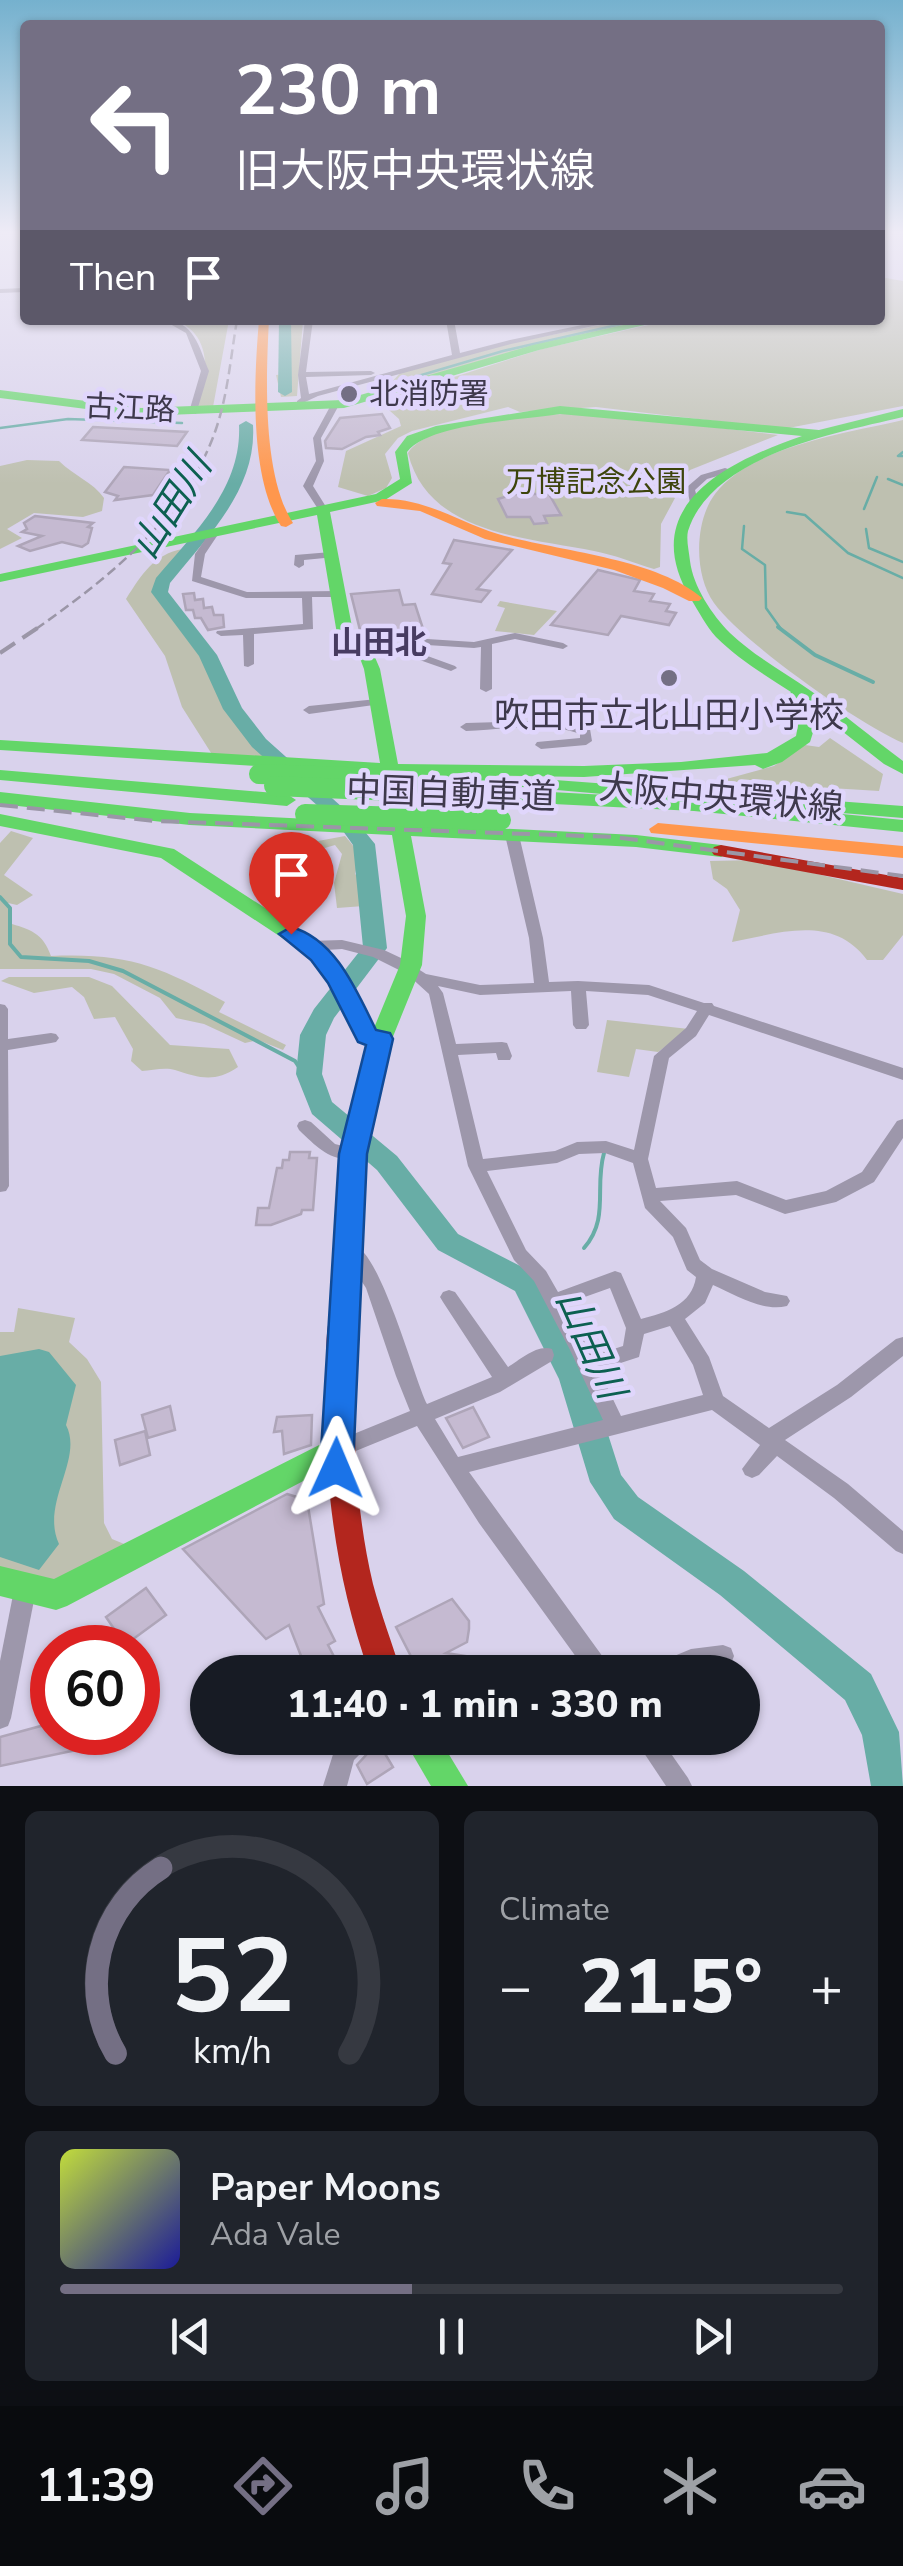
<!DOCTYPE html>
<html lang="en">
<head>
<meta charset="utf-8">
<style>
  :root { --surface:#171b24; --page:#20242c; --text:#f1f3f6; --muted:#9ea1a6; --line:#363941; --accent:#746f84 }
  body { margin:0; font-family:"Nunito Sans","Noto Sans JP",sans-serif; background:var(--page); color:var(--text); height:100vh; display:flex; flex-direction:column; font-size:38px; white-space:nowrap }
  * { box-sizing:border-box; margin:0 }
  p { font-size:32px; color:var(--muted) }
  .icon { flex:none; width:55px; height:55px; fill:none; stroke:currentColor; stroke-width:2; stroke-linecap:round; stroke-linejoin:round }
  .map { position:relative; height:1786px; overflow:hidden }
  .sheet { display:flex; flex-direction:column; gap:25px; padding:25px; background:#0d0f14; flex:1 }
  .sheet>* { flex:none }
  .hud { position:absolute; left:20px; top:20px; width:865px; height:305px; border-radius:10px; box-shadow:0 2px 8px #0004; background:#746f84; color:#fff; overflow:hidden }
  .speed { position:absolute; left:30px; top:1625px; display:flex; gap:20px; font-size:50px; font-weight:700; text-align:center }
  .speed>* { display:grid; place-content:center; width:130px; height:130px; border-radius:50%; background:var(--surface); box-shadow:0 2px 8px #0004; line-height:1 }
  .speed .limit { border:15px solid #d22; background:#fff; color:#111 }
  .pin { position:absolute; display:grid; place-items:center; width:85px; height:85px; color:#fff; margin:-102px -42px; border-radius:50% 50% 50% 0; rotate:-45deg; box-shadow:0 0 10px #0007 }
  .pin .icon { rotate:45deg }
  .me { position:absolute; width:110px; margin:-55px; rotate:1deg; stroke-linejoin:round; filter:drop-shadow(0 0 8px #0008) }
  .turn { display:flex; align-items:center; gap:35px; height:210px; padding:0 50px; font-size:45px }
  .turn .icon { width:130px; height:130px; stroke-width:2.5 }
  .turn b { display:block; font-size:70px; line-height:85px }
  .then { display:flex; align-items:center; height:95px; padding:0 50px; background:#0003; gap:20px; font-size:38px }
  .big { font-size:75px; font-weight:800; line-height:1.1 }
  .sheet .card { flex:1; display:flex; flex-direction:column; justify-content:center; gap:15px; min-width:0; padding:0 35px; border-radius:15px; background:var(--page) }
  .sheet .dial { align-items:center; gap:0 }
  .dial svg { height:260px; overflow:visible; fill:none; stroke:var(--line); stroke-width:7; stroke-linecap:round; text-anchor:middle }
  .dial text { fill:var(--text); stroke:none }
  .song { display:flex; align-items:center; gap:30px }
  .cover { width:120px; height:120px; border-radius:15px; background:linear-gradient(135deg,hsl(70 70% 55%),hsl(240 70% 35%)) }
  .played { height:10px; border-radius:5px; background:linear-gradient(90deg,var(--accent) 45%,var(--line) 45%) }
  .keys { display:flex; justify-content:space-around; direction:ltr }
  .heat { display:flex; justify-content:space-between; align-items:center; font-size:55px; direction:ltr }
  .sheet .tiles { flex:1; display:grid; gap:25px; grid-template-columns:1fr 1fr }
  .card:last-child { grid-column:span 2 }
  .trip { position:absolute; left:190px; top:1655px; width:570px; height:100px; border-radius:50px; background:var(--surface); box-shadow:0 2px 8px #0004; font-weight:800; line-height:100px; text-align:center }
  .menu { display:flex; height:160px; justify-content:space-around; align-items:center; background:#090b0e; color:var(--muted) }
  .menu .icon { width:70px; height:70px }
  .menu .selected { color:var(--accent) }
  .menu b { font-size:45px; color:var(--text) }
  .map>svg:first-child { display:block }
  .green { fill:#bec0b0 }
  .water { fill:#68ada6 }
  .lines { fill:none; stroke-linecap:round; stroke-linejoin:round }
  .stream-far1 { stroke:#68ada6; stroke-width:2.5 }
  .stream { stroke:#68ada6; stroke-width:4 }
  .river { fill:#68ada6; fill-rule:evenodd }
  .building { fill:#c5bad1; stroke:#aea5b8; stroke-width:2.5 }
  .street { fill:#9d97ab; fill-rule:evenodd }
  .fast { fill:#63d668; fill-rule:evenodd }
  .slow { fill:#ff974d; fill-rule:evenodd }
  .jam { fill:#b3261e; fill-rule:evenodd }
  .rail-far1 { stroke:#9b96a7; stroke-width:2.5; stroke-dasharray:10 5; stroke-linecap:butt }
  .rail { stroke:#9b96a7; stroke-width:4; stroke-dasharray:18 9; stroke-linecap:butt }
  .fast-bridge { stroke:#63d668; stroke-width:20 }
  .route { fill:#1a73e8; stroke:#114b97; stroke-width:2.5 }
  .poi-dot { fill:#746f84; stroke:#e0d6fc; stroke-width:4 }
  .labels { text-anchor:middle; stroke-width:9; stroke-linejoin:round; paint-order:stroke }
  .far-poi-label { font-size:30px; fill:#3e394c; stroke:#e0d6fc; text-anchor:start }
  .far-street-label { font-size:30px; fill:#3e394c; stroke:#e0d6fc }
  .far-park-label { font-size:30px; fill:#3d440c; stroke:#e0d6fc }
  .far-neighbourhood-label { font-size:32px; font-weight:bold; fill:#473b62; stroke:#e0d6fc }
  .poi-label { font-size:35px; fill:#3e394c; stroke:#e0d6fc }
  .street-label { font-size:35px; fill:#3e394c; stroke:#e0d6fc }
  .water-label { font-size:38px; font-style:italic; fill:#0d6051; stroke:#e0d6fc }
</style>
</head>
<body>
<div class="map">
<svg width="903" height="1786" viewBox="0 0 903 1786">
  <rect width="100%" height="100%" fill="#d9d2ec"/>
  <g class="green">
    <path d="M880 277 903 281V406L783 429 596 407 520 412 508 407 412 431 398 438 385 454 392 478 386 488 368 496 338 487 346 451 401 426 399 419 380 402 388 398 542 349 671 320H880Z"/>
    <path d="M175 320H229L213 407 198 406C208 375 213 335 175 320Z"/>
    <path d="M290 320H303L297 396 281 397 276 375 287 374Z"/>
    <path d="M625 320H656L535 347 397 387 391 383 401 372 512 343Z"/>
    <path d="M595 413 778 435 690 470 668 492 675 498 661 524 660 567 654 569C634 563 615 555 594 551 527 537 428 535 408 453 429 417 554 414 595 413Z"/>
    <path d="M903 420V743C859 724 742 642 714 603 694 575 694 522 715 494 751 446 848 433 903 420Z"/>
    <path d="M27 460 59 461C74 476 93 482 104 498L102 511 83 517 34 513 7 529 22 538 0 549V466Z"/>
    <path d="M183 549 158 582 156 596 197 647 224 703 267 758 213 756 182 707 165 656 126 599C142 574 154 554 183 549Z"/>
    <path d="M500 601 557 611 534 635 495 631 505 608 497 606Z"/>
    <path d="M830 738 883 774 879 791 719 781 774 766 805 745 819 747Z"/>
    <path d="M11 831 33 838 4 875 33 895 17 905 8 903V923C30 929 43 933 51 956 129 953 158 966 225 1002L219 1012 286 1045 283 1050 258 1040 245 1043 204 1024 176 1018 160 998 114 974 91 969H0V843Z"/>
    <path d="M279 834 309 835 318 841 345 836 360 854 355 874 365 883 361 894 364 906 337 908 334 883 342 854 335 845 318 850 281 840Z"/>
    <path d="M757 860 903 894V935L883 960H867C833 914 780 933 732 942L740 910 727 889 713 879 710 861Z"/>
    <path d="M9 977H89L112 986 170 1045 229 1049 238 1067C214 1083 200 1078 175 1070 166 1067 152 1070 142 1071L131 1061 133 1049 115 1017 94 1019 84 997 72 987 34 993 1 981Z"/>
    <path d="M607 1020 689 1029 658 1052 636 1049 629 1077 597 1072Z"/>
    <path d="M18 1308 75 1318 69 1342 87 1359 101 1382 104 1523 112 1539 129 1546C71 1577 66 1592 0 1571V1332H14Z"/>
  </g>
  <path class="water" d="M39 1349 49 1352 76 1385 66 1425C84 1459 40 1503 59 1544L39 1570 0 1557V1356Z"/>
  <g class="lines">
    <g class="stream-far1">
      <path d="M391 384 503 351 639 320"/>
      <path d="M0 428 68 419 182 423"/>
      <path d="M903 452 898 456H903"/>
      <path d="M888 479 903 485"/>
      <path d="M864 509 877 477"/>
      <path d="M787 512 805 515 848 553 903 578"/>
      <path d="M744 526 742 549 765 565 766 608 781 629"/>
      <path d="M866 529 869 548 903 562"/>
    </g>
    <g class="stream">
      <path d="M778 627 815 655 873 682"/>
      <path d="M0 897 10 908V944L21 957 89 961 123 971 295 1061 311 1085"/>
      <path d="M584 1248C610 1218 594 1188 604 1153"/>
    </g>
    <g class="river">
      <path d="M279 320H291L292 392 285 396 278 392Z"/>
      <path d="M246 421 253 425C257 489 208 536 170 583L168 592 217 655 242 708 266 739 352 816 375 844 387 948 334 1018 326 1035 322 1074 332 1102 397 1156 458 1234 536 1274 590 1378 621 1475 638 1497 744 1571 871 1674 899 1732 903 1786H871L862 1735 845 1700 720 1595 614 1519 590 1482 559 1379 515 1291 438 1250 377 1170 312 1114 296 1074 300 1035 314 1009 363 947 353 845 338 824 252 747 223 709 199 656 151 592 156 578C194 533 242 488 239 425Z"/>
    </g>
  </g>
  <g class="building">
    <path d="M382 414 390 428 378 432 380 435 366 437 342 449 326 448 325 441 340 418Z"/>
    <path d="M93 427 187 432 177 446 82 440Z"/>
    <path d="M124 467 170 470 153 495 115 500 118 496 105 492Z"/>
    <path d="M514 494H549L561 515 544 516 547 523 534 524 530 517H507L498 499Z"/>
    <path d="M35 516 93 523 88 527 92 528 88 543 82 547 62 542 30 551 18 546 42 536 22 532 27 529 24 523Z"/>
    <path d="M454 540 512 550 477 589 490 591 481 602 432 594 451 564 443 563Z"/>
    <path d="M598 570 640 580 634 591 654 594 650 601 670 604 666 611 676 613 669 625 621 616 608 635 551 625Z"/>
    <path d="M399 590 403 605 415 604 425 635 367 640 361 634 351 594Z"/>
    <path d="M194 593 195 600 203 599 204 608 212 607 214 615H223L224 627 208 630 201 618H195L193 610H186L183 594Z"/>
    <path d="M290 1152H310L309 1158H317L313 1210H302L301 1214 271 1225H256L258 1208H269L277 1168H282L283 1160H289Z"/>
    <path d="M170 1406 175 1430 148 1438 142 1415Z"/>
    <path d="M473 1407 489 1437 463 1448 446 1418Z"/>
    <path d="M312 1415 311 1445 284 1454 282 1431 274 1432 277 1417Z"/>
    <path d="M145 1431 150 1455 120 1465 115 1440Z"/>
    <path d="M287 1494 307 1500 324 1604 318 1607 335 1641 328 1645 342 1672H301L297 1664 303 1661 289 1625 266 1639 183 1549Z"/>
    <path d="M146 1588 166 1615 125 1645 106 1617Z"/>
    <path d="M452 1599 469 1621V1629L467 1642 446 1653 471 1657 477 1664 474 1672H419L396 1627Z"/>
    <path d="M52 1723V1732H91V1747L0 1766V1737Z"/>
    <path d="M378 1742 393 1767 367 1784 357 1765Z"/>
  </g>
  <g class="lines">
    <g class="street">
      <path d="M25 288V292L0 293V289Z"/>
      <path d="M163 320C194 320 199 347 209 371L196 414 189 412 201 371 186 333Z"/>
      <path d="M305 320H313L306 372 371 371 375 373 371 375 306 377 309 394 452 355 446 320H454L460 353 510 340 606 320H621L511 344 318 396 305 402V406L301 408 297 406V401L301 398 298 375Z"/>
      <path d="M332 403 339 405 321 438 324 461 313 486 328 510 323 513 320 512 303 486 316 461 313 438Z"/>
      <path d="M725 468 728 469V473L707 479 695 490 698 501 690 503 687 487 701 475Z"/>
      <path d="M211 531 219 533 205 554 201 577 247 592 338 591 343 594 338 597H312L313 629 254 634V664L248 667 244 666 243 635 221 636 216 633 217 631 303 624 302 598H246L192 581 195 554Z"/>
      <path d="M331 552 336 555 335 557 304 560V565L299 568 294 565 295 555Z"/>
      <path d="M515 633 563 643 568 646 563 649 515 639 492 644V689L486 692 480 689 481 647 474 648 427 645 414 647 422 654 455 666 457 668 451 671 414 658 402 649 365 654 359 651 365 648 427 639 474 642Z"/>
      <path d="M377 699 381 700V704L309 714 303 710 309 706Z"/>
      <path d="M530 721C551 721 571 721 590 729L592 741 586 745 541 749 535 745 537 742 580 738V734C548 721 500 730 466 731L460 727 466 723Z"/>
      <path d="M512 831 519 835 543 938 549 982 578 981 649 985 704 1003H712L714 1006 903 1068V1080L709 1015 696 1036 669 1058 648 1159 656 1188 737 1181 786 1200 826 1191 862 1172 897 1121 903 1119V1138L874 1182 836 1202 785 1214 736 1195 660 1201 686 1228 700 1260 712 1269 765 1292 787 1296 790 1301 787 1306C762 1312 736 1295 713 1285L705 1303 685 1319 709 1357 723 1396 769 1428 837 1385 896 1339 903 1337V1356L851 1397 785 1440 848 1484 903 1531V1554L896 1551 834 1498 777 1456 759 1475 752 1478 745 1475 742 1469 760 1445 712 1410 469 1472 608 1664 611 1672H587L479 1523 417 1426 341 1457 334 1454 331 1448 334 1442 410 1411 396 1376 366 1288 342 1251 345 1246C347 1245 350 1244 352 1244 380 1249 414 1378 427 1404L492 1377 443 1302 440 1297 443 1292 449 1290 455 1292 508 1367C520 1360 537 1344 552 1349L554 1355 552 1361 500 1392 435 1419 458 1457 603 1420 569 1348 534 1281 514 1260 468 1166 429 994 407 974 373 957 342 949 309 951 302 946 309 941 342 940 384 950 401 958 426 974 480 985 534 983 529 938 505 835ZM438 986 480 995 571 991 573 1025 576 1029H586L589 1025 586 991 648 995 697 1011 686 1028 654 1056 634 1150 606 1141 577 1142 555 1151 483 1159 458 1055 496 1053 498 1060H510L512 1056 507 1043 502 1042 456 1044 443 993ZM605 1153 633 1163 645 1208 673 1237 687 1270 696 1277C692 1305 665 1313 641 1319L621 1273 615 1271 558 1292 546 1271 526 1250 487 1171 557 1163 579 1154ZM610 1288 626 1328 623 1346 592 1356 565 1304ZM670 1326 693 1365 703 1395 621 1416 599 1370 639 1357 644 1334Z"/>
      <path d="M0 1004 5 1005 8 1009V1039L51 1033 56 1034 59 1038 56 1042 51 1043 8 1050 9 1186 6 1191 0 1192Z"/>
      <path d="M305 1120 311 1122 335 1144 359 1150 361 1154 359 1158C331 1163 318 1148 299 1130L297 1126 299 1122Z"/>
      <path d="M25 1580 33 1583 36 1590 11 1718 8 1726 0 1729V1661L14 1590 17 1583Z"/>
      <path d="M723 1645 731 1648 734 1656 731 1664C707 1673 677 1673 652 1672L655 1664 691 1649Z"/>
      <path d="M344 1738H372L368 1746 354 1760 347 1786H323L336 1745Z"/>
      <path d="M634 1738H660L688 1778 692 1786H666Z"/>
    </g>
    <g class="fast">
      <path d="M646 320H666L539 350 344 408 141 416 0 398V390L141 408 343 400 533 345Z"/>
      <path d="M560 406 819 430 903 409V417C836 433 712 455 688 531 686 540 689 551 690 561 693 586 712 615 730 633 754 656 784 672 811 691 843 713 872 738 903 761V774L884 764 810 706 817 720 810 742 782 762 763 769 755 765 584 777 400 774 409 824 636 835 721 845 731 851 721 857 636 847 411 836 426 916 422 965 392 1039 368 1147 356 1316 353 1324 343 1327 333 1324 330 1316 344 1147 369 1044 359 1041 330 983 302 951 161 858 0 826V814L174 849 316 941 347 975 374 1028 400 965 406 916 392 835 190 825 0 804V792L190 813 390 823 382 774 0 750V740L380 763 364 669 358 653 337 634 317 515 0 582V574L376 494 400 479 395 452 407 436 436 426ZM560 414 802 436C727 462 635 506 691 599 699 612 706 626 716 637 738 659 765 675 791 692L789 695 799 720 796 736 767 753 681 762 584 766 398 764 380 669 371 648 353 632 330 512 385 500 412 483 407 452C429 423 523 420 560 414Z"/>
      <path d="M0 770 287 794 296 800 287 806 0 780Z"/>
      <path d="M528 778 903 806V818L781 808 903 820V832L694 811 492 801 483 795 492 789 626 796 522 787 519 783Z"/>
      <path d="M335 1437 345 1441 350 1450 345 1459 67 1606 56 1610 0 1596V1566L54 1579Z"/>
      <path d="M403 1738H439L468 1786H431Z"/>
    </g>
    <g class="slow">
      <path d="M259 320H269C266 376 262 475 293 523L286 527 281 526C249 477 254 378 259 320Z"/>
      <path d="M382 499C426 498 458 522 498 534 556 551 657 558 702 598L699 601H689L663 588 614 570 485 539 420 511 377 506 375 503Z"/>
      <path d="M658 823 903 846V858L651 833 649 829Z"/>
    </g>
    <g class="jam">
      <path d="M721 845 903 878V890L714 855 711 851 714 847Z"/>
      <path d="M343 1305 353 1308 356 1316C353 1406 352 1496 373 1584 381 1614 392 1643 401 1672H369C335 1575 323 1479 326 1377 327 1356 324 1327 333 1308Z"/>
    </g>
    <path class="rail-far1" d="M36 629C110 577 188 515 217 426 228 392 231 355 237 320"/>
    <g class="rail">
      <path d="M0 653 39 627"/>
      <path d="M0 805 155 821 615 837 903 876"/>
    </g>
    <g class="fast-bridge">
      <path d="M259 774 489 782"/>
      <path d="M274 786 492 795"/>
      <path d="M305 814 501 820"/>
    </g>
  </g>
  <linearGradient id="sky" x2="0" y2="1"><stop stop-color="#75b1ce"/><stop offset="0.48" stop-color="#eeebf6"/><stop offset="1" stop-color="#eeebf6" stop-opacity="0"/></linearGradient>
  <rect width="903" height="484" fill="url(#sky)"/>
  <path class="route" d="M291 927C336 939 357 992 376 1030L390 1033 393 1039 367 1154 353 1468 348 1479 336 1483 325 1479 320 1468 339 1154 366 1045 358 1042 328 983 311 960 279 934Z"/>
  <g class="poi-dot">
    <circle cx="349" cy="394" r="10"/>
    <circle cx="669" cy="678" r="10"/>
  </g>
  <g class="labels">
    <g class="far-poi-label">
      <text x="369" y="404">北消防署</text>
    </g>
    <g class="far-street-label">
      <text transform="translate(130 408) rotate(3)" y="10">古江路</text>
    </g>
    <g class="far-park-label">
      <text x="596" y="492">万博記念公園</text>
    </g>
    <g class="far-neighbourhood-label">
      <text x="379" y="653">山田北</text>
    </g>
    <g class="poi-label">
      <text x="669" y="727">吹田市立北山田小学校</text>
    </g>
    <g class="street-label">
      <text transform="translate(451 793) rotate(2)" y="12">中国自動車道</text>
      <text transform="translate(721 797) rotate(5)" y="12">大阪中央環状線</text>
    </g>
    <g class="water-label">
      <text transform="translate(171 506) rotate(-58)" y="13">山田川</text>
      <text transform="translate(591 1344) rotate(66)" y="13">山田川</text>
    </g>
  </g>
</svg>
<div class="speed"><div class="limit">60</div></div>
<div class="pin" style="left:291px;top:934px;background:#d93025"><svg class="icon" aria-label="arrive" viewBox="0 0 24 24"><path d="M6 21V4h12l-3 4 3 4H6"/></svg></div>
<svg class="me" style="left:336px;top:1468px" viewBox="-20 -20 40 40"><path d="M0-17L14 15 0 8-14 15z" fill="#1a73e8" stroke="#fff" stroke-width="4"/></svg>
<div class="trip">11:40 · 1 min · 330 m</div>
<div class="hud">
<div class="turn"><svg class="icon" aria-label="left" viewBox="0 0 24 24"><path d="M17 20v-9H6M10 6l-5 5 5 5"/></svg><div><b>230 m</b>旧大阪中央環状線</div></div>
<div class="then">Then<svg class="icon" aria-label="arrive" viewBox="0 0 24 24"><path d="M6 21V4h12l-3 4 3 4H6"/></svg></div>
</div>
</div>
<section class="sheet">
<div class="tiles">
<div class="card dial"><svg viewBox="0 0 100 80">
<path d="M14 69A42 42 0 1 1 86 69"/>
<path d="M14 69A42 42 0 0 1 28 12" stroke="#746f84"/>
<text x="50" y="56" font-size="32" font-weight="700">52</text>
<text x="50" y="72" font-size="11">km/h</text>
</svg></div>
<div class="card"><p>Climate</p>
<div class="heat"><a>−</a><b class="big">21.5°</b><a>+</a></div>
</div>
<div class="card">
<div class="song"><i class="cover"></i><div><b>Paper Moons</b><p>Ada Vale</p></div></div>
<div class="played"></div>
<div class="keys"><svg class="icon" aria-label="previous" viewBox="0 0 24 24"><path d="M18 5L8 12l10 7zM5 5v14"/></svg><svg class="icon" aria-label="pause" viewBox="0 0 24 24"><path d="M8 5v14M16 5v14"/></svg><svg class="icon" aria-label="next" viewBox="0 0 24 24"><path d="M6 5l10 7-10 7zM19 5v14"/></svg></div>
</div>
</div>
</section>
<nav class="menu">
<b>11:39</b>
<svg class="icon selected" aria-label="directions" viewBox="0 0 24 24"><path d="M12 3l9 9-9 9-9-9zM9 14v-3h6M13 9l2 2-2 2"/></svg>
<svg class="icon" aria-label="music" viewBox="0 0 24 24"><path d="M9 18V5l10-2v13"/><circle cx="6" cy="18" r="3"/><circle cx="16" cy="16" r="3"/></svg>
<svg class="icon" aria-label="phone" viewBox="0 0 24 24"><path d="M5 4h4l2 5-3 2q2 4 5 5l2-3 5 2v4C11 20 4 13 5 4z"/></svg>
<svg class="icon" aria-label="climate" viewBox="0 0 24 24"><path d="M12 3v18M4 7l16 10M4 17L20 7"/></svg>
<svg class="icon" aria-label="car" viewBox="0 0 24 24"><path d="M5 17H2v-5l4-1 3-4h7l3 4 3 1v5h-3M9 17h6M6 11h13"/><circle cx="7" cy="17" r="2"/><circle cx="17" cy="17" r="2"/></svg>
</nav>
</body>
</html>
